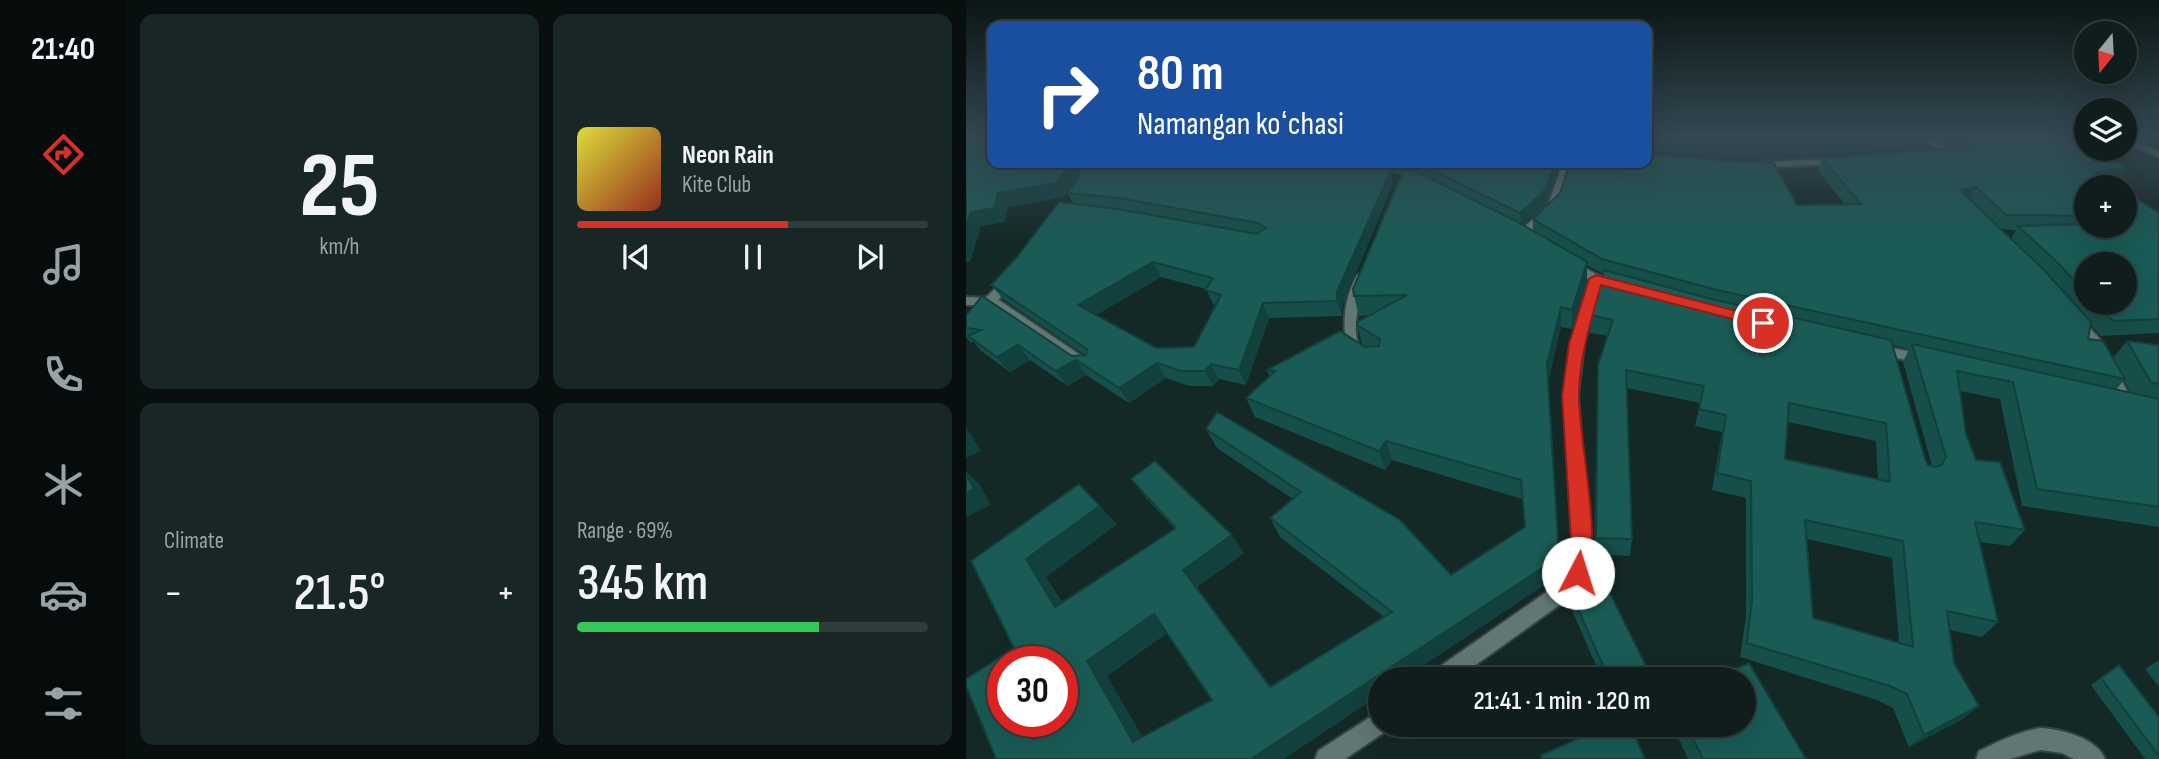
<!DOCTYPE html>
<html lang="en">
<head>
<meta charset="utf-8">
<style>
  :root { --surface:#0f1e1c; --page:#182725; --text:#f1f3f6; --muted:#9ba2a3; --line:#2f3c3b; --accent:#d93025 }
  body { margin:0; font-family:"Sofia Sans Condensed",sans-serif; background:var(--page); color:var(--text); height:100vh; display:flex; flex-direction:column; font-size:26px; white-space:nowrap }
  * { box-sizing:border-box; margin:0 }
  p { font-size:23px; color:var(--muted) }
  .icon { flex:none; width:38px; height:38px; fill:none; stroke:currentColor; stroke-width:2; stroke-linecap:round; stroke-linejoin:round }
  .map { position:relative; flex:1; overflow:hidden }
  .sheet { display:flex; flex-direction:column; gap:14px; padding:14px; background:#08100f; width:840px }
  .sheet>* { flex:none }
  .hud { position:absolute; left:21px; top:21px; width:665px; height:147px; border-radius:14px; box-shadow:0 7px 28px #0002,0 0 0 2px var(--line); background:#1a4fa0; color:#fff; overflow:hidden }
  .needle { width:46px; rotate:198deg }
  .fabs { position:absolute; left:1108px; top:21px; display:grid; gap:14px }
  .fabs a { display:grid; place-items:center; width:63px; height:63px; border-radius:50%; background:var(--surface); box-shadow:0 7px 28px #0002,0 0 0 2px var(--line); font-size:35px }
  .speed { position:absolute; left:21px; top:646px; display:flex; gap:14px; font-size:35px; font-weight:700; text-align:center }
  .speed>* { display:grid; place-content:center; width:91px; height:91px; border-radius:50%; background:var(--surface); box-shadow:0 7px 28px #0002,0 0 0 2px var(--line); line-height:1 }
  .speed .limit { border:10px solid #d22; background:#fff; color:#111 }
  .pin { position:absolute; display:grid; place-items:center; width:60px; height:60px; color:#fff; margin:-30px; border:4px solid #fff; border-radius:50%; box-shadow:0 2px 7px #0007 }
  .me { position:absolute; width:77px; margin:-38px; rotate:5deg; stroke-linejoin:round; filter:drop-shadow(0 0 5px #0008) }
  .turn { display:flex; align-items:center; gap:24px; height:147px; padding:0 35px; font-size:32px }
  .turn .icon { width:91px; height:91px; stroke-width:2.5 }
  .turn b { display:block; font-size:49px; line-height:60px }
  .big { font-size:52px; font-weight:600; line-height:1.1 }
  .sheet .card { flex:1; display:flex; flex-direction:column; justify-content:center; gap:10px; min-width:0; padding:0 24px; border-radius:14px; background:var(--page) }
  .sheet .dial { align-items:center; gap:0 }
  .dial b { font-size:91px; line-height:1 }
  .song { display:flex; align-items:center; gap:21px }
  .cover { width:84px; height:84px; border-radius:10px; background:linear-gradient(135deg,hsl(60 70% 55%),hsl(10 70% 35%)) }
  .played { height:7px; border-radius:4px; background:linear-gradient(90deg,var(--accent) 60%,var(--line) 60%) }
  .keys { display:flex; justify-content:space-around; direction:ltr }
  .heat { display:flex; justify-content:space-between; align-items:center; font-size:38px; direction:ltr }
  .charge { height:10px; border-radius:5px; background:linear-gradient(90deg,#34c759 69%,var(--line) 0) }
  .sheet .tiles { flex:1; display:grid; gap:14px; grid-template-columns:repeat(2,1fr) }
  .trip { position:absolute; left:402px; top:667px; width:388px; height:70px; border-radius:35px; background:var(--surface); box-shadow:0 7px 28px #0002,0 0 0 2px var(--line); font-weight:600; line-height:70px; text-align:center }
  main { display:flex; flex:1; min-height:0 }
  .dock { display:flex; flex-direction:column; width:126px; justify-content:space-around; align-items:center; background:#060c0b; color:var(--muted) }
  .dock .icon { width:49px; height:49px }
  .dock .active { color:var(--accent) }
  .dock b { font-size:32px; color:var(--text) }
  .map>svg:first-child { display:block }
  .built { fill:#14332f }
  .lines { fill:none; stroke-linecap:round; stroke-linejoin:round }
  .lane-casing { stroke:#354442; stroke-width:4 }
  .street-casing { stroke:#354442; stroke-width:4 }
  .lane { fill:#607774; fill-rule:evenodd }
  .street { fill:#607774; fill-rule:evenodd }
  .wall { fill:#164e49; fill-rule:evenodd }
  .shaded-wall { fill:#12403c }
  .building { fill:#1a5b55; stroke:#12403c; stroke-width:2; fill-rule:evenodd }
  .route { fill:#d93025; stroke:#8d1f18; stroke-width:2 }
</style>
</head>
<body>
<main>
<nav class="dock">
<b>21:40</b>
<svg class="icon active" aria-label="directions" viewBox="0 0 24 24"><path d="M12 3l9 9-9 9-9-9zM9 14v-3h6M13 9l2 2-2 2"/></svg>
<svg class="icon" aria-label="music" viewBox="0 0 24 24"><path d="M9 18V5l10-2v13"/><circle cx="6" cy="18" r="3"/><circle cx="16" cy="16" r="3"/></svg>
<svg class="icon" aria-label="phone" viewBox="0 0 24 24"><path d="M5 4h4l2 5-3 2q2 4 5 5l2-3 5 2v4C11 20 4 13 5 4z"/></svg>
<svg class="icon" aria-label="climate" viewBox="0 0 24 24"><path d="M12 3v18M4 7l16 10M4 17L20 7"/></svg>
<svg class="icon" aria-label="car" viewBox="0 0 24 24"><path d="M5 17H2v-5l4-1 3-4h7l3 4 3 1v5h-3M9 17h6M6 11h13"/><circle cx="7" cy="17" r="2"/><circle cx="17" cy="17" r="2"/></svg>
<svg class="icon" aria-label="filters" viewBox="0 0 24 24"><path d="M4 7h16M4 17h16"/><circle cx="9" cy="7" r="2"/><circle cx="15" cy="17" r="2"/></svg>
</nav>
<section class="sheet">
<div class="tiles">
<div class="card dial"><b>25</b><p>km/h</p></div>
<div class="card">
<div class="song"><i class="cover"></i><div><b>Neon Rain</b><p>Kite Club</p></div></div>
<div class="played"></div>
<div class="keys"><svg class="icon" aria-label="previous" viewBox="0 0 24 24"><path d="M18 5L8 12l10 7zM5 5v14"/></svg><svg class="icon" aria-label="pause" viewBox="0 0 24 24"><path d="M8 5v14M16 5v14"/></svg><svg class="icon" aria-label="next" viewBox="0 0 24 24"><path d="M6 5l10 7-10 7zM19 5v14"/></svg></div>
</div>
<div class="card"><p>Climate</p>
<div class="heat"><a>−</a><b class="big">21.5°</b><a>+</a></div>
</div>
<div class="card"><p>Range · 69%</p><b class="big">345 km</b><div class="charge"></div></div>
</div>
</section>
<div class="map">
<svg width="1193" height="759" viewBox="0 0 1193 759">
  <rect width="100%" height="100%" fill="#142826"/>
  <path class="built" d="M681 137H947L963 146 813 160 681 151Z"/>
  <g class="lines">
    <g class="lane-casing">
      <g id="lane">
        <path d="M1158 137 1193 151V157L1158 142Z"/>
        <path d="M0 297 30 298 129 365 122 370 117 368 23 305H0Z"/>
      </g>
    </g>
    <g class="street-casing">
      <g id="street">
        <path d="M956 137H965L984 150 986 152 981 159H967V155L976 153Z"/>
        <path d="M873 159 878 162 876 164 792 168 787 165 792 162Z"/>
        <path d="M597 163H606L592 206 560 237H552V233L582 205Z"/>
        <path d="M605 261 634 276 657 283 659 286 653 290 634 284 618 344 612 396 625 554 619 579 606 596 490 679H463L466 672 592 584 604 570 607 554 598 396 604 344 624 280 601 266 599 264Z"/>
        <path d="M395 274 401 278C395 292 384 332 394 346 396 349 400 350 403 353L396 358 381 348C376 323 378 298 391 275Z"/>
        <path d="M44 277 48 278V284L5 327 0 328V317L40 278Z"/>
        <path d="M1110 317 1115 318 1133 338 1169 406 1167 410H1157L1123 343 1104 321Z"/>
        <path d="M911 345 956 354 963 359 956 364 906 352 904 349Z"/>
        <path d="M415 710V724H424L423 729 379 759H349L352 751Z"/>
        <path d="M1074 728C1095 729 1131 738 1139 759H1108L1096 753 1074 750 1044 759H1010L1013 751C1033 741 1052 732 1074 728Z"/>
      </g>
    </g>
    <use href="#lane" class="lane"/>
    <use href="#street" class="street"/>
  </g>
  <g class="wall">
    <path d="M0 137 26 163H594L580 204 557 225 567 231V219L831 205 879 204 852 171 856 158 984 149 968 137H1095L1153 181 1145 182 1193 213V333L1135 336 1124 324 1122 339 1147 358 1161 341 1193 345V527L1056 506 1034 399 994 391 1000 434 1010 460 1059 530 1044 546 1014 542 1032 622 1016 637 984 630 997 719 943 747 927 708 911 700 774 657 780 616V498L746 490 756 432 729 426 734 403 661 388 666 539 664 556 628 554 632 365 642 336 624 333 625 315 637 274 621 265V281L606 329 595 327 582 381 593 575 437 679H415L318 759H30L48 648 5 561 151 524 80 577 96 602 209 529 180 498 165 479 266 535 278 553 231 587 305 687 418 617 314 537 304 518 327 499 251 448 240 429 485 575 559 528 556 499 426 460 419 470 289 417 280 398 304 377 301 370 400 347 396 344 391 325 403 315 393 316 388 296 436 175 425 172 427 184 376 307V316L303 318 280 385 253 379 247 386H223L200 378 163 403 120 375 102 386 64 360 44 372 15 351 8 342H4L0 337V316L106 356 119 355 37 299 25 285 108 204 101 193 110 182 109 181 98 197 42 207 38 222 15 226 4 262H0ZM1035 229 1050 230 1045 239ZM1120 264 1158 303H1120ZM195 277 240 289 247 304 249 305 228 347 190 348 130 315ZM927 345 943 349 937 362 966 466 962 465 959 459ZM1158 380 1165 393 1150 390ZM822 422 910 441 912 480 819 459ZM841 539 926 558 933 643 847 618ZM201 633 246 700 176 737 141 676Z"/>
    <path d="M605 593 680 679H636L605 608Z"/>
    <path d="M1193 660V687L1179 669Z"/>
    <path d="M1153 665 1193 717V759H1179L1125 685Z"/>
    <path d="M706 724H779L840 759H722Z"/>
  </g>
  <g class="shaded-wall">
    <path d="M104 163H121L112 179 116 193 109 181 98 197 42 207 38 222 15 226 4 262H0V226L5 212 32 193Z"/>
    <path d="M589 163H594L580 204 555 227 554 213Z"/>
    <path d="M1162 168 1153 181 1119 185 1128 172Z"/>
    <path d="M425 170 427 184 376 307V316L371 301V292Z"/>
    <path d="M1010 187 1003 201 990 203 996 190Z"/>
    <path d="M187 262 195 277 122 320 112 305Z"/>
    <path d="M621 262V281L606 329V310Z"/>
    <path d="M297 303 303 318 280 385 273 370Z"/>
    <path d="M595 307V327L582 383 581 364Z"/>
    <path d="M52 345 64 360 44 372 31 357Z"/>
    <path d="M110 360 120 375 102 386 90 371Z"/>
    <path d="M191 363 200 378 163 403 153 388Z"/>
    <path d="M245 364 253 379 247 386 239 371Z"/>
    <path d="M0 427 15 451 0 458Z"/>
    <path d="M420 441 426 460 419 470 413 451Z"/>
    <path d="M0 471 14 485 25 505 0 517Z"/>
    <path d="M134 506 151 524 80 577 109 624 89 607 60 559Z"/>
    <path d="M266 535 278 553 231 587 317 702 304 687 217 570Z"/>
    <path d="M593 557V575L437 679H415V694L318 759H285Z"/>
    <path d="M188 614 204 630 141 676 187 755 167 742 121 661Z"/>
    <path d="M682 670 680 679H662Z"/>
    <path d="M1013 706 997 719 943 747 958 735Z"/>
  </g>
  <g class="building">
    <path d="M0 137H26V163H104L90 183 32 193 28 208 5 212 0 226Z"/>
    <path d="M991 137H1095L1105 142 1114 140 1120 144V149H1129L1162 168 1128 172 1152 187H1120V226H1158V191L1193 213V319L1147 321 1129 303H1158V264H1120V293L1090 261 1052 226 1117 224 1119 216 1040 215 1010 187 996 190 997 193 1078 270 1125 322 1122 339 1137 341 1159 379 751 290 636 259 567 219 594 193 604 163H681V154L772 162H807L831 205 895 204 856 158 1006 147Z"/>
    <path d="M120 163H392L425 170 371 292V301L297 303 273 370 245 364 239 371H215L191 363 153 388 110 360 90 371 52 345 31 357 2 336 15 330 0 328V316L16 296 106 356 120 355 121 349 25 285 51 257 93 202 152 209 291 234 300 228 292 223 153 198 101 193 112 179 108 180ZM187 262 247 278 239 290 255 295 228 347 190 348 112 305Z"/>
    <path d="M440 163H589L579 190 554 213 460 167Z"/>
    <path d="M438 169 452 172 550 221 621 262 606 310 595 307 581 364 593 557 285 759H30L0 686V679L48 648 5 561 113 484 134 506 60 559 89 607 210 528 165 479 189 461 266 535 217 570 304 687 426 612 304 518 335 492 240 429 251 412 434 520 485 575 559 527 555 480 420 441 413 451 280 398 309 371 301 370 374 331 399 347 413 346 414 339 391 325V322L441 295 388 296 387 289ZM188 614 246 700 167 742 121 661ZM37 662H96V721H37Z"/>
    <path d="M638 270 749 300 925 340 959 459 962 465 969 467 976 465 980 457 946 344 1193 399V507L1071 489 1047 382 991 371 1000 434 1010 460 1034 462 1059 530 1009 522 1032 622 981 611 988 663 1013 706 958 735 941 694 924 686 781 643 786 600 785 481 751 473 760 415 733 409 738 386 660 370 666 539 630 538 632 365 647 320 625 315ZM823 403 920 423 924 482 819 459ZM839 520 937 541 947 647 847 618Z"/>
    <path d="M1161 341 1193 345V384L1185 382Z"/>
    <path d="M0 474 8 489 0 493Z"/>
    <path d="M638 581 682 670 662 679H643L605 593Z"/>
    <path d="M783 663 840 759H737L720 724H779V679H745Z"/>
    <path d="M1153 665 1193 717V756L1135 678Z"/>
    <path d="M645 724H664L679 759H576L575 755Z"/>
  </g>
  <linearGradient id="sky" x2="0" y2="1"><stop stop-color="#0b1615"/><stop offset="0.56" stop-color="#344852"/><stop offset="1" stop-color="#344852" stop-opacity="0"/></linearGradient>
  <rect width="1193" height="243" fill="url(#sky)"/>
  <path class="route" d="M630 275 802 319 804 323 797 327 635 285C625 321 613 358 613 396 613 443 637 541 620 580L612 582 605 580 602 573 606 554 596 396 603 344 623 279Z"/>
</svg>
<div class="fabs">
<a><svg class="needle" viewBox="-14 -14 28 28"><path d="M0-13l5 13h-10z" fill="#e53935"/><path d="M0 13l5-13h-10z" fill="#9ba2a3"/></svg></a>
<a><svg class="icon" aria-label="layers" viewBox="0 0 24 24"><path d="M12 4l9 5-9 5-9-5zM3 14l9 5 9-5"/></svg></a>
<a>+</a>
<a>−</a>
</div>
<div class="speed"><div class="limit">30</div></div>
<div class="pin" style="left:797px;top:323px;background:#d93025"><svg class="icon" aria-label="arrive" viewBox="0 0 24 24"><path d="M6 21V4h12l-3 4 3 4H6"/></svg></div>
<svg class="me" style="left:612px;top:573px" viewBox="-20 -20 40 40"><circle r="19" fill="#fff"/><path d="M0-13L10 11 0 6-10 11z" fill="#d93025"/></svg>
<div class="trip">21:41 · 1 min · 120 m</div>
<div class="hud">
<div class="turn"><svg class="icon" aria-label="right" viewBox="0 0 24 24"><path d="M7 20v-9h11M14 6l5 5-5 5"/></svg><div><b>80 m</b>Namangan koʻchasi</div></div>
</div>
</div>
</main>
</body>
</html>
